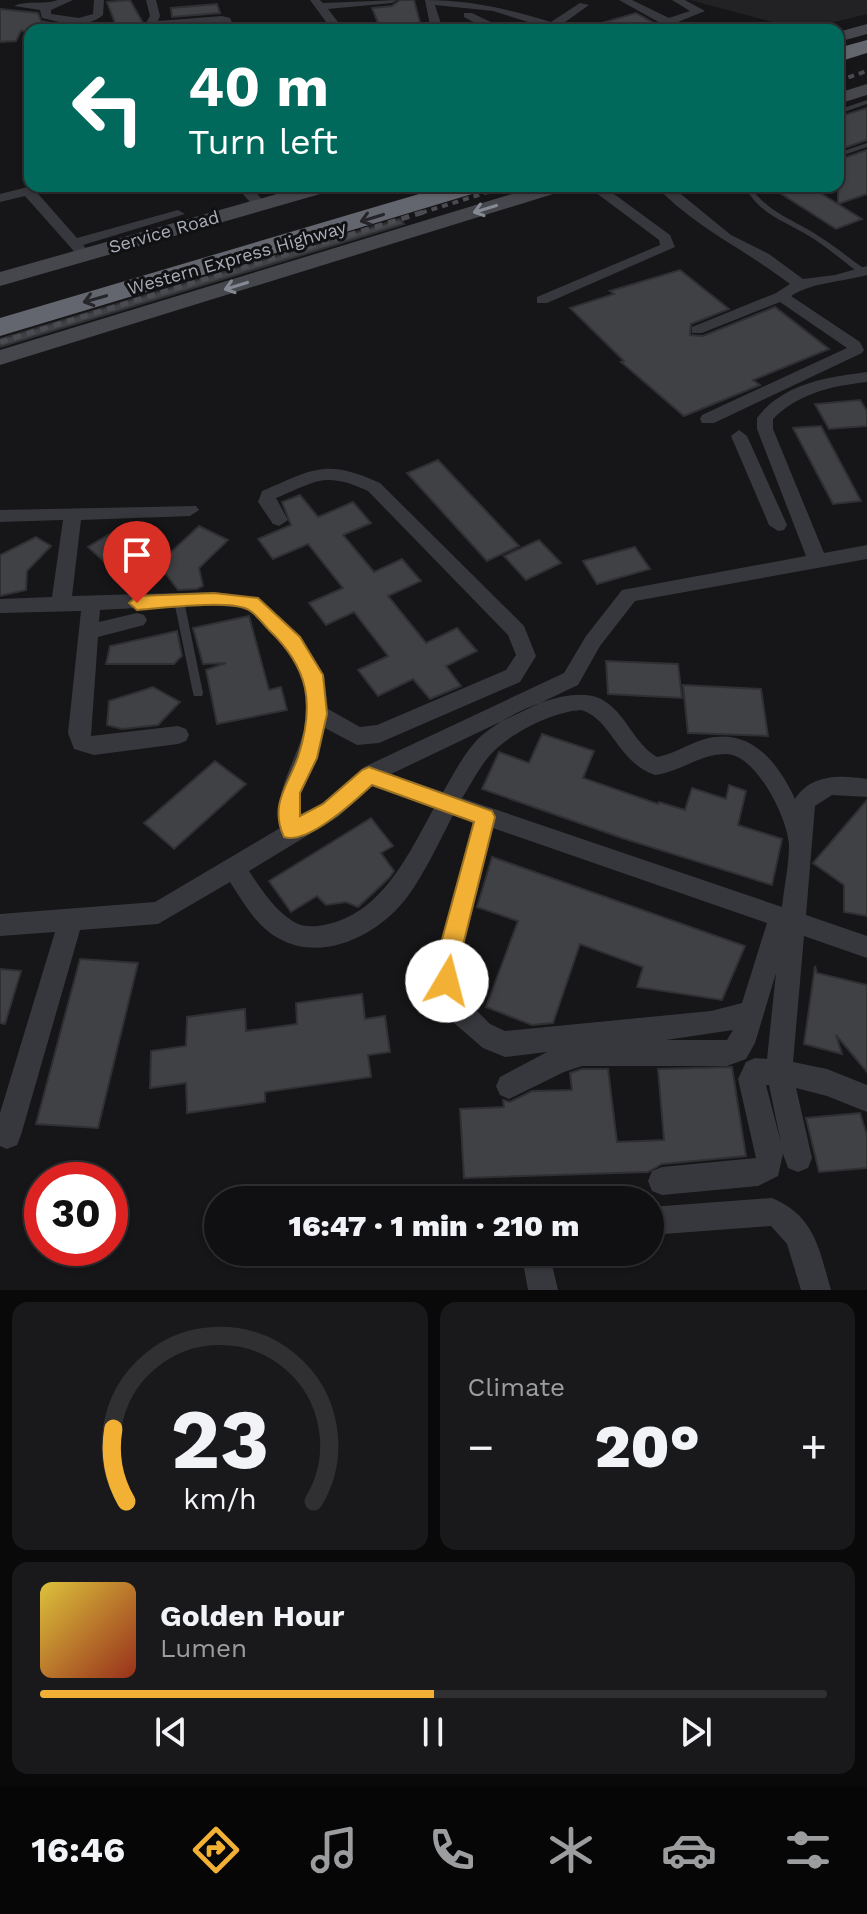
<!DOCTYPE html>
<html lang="en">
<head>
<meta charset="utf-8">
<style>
  :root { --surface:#101012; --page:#19191b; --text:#f1f3f6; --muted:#9c9d9f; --line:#303032; --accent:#f2b134 }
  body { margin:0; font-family:"Work Sans",sans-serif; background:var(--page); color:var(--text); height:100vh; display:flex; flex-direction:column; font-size:30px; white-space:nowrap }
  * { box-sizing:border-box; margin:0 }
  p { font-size:26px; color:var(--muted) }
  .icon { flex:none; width:44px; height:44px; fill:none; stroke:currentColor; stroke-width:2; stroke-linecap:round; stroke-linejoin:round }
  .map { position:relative; height:1290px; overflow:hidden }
  .side { display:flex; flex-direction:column; gap:12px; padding:12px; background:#09090a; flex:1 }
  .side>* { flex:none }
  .top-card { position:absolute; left:24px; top:24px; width:820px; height:168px; border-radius:16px; box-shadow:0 2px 6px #0004,0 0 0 2px var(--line); background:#00695c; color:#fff; overflow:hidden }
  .speed { position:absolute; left:24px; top:1162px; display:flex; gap:16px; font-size:40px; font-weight:700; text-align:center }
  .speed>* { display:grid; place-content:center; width:104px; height:104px; border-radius:50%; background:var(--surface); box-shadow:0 2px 6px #0004,0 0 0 2px var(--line); line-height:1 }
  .speed .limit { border:12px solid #d22; background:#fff; color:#111 }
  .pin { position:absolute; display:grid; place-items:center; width:68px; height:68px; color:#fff; margin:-82px -34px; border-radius:50% 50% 50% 0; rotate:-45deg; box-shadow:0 0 8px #0007 }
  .pin .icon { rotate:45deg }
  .me { position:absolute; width:88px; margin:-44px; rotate:8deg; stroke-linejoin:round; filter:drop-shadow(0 0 6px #0008) }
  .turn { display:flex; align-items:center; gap:28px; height:168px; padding:0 32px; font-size:36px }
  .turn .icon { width:104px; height:104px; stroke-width:2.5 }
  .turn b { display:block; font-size:56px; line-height:68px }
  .big { font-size:60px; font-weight:800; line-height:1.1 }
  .side .tile { flex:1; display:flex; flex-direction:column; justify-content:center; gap:12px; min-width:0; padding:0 28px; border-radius:16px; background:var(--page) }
  .side .dial { align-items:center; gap:0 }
  .dial svg { height:208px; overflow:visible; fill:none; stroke:var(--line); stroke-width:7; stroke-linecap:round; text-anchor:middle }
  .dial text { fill:var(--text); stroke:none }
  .song { display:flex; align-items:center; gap:24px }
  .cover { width:96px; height:96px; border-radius:12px; background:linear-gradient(135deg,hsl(50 70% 55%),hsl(10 70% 35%)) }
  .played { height:8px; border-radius:4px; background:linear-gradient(90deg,var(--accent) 50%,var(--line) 50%) }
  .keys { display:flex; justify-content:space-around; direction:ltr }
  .heat { display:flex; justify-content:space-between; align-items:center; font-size:44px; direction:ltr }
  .side .tiles { flex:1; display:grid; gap:12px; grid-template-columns:1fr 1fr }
  .tile:last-child { grid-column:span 2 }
  .trip { position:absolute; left:204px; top:1186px; width:460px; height:80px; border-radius:40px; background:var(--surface); box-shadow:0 2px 6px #0004,0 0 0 2px var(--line); font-weight:800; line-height:80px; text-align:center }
  .tabs { display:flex; height:128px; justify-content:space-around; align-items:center; background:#060607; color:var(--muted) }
  .tabs .icon { width:56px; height:56px }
  .tabs .current { color:var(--accent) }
  .tabs b { font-size:36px; color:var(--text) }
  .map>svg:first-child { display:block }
  .built { fill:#222225 }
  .building { fill:#404145; stroke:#303034; stroke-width:2 }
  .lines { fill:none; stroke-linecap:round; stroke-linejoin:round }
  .lane { fill:#37383d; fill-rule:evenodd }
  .street { fill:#37383d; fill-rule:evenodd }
  .secondary { fill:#45474d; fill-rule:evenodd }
  .highway { fill:#63666e; fill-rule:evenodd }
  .rail-far1 { stroke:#4a4c52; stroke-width:4; stroke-dasharray:6 5; stroke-linecap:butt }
  .rail { stroke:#4a4c52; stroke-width:5; stroke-dasharray:8 6; stroke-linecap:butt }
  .oneway { stroke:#858993 }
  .oneway2 { stroke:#26262a }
  .route { fill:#f2b134; stroke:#9d7322; stroke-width:2 }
  .labels { text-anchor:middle; stroke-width:6; stroke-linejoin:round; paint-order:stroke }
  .far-street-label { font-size:18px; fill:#a8adb8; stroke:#111113 }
</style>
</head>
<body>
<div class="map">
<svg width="867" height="1290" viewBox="0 0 867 1290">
  <rect width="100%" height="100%" fill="#161618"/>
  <path class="built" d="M690 0H867V14L802 30Z"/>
  <g class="building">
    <path d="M130 0 143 23 117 28 107 2Z"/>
    <path d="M400 0H414L422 30H381L372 8 392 6Z"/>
    <path d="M217 4 220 13 172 17 171 8Z"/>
    <path d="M0 9 38 13 41 21 65 26 94 24 92 30 21 31 16 41 0 42Z"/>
    <path d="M636 13 661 27 650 30H596L595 25Z"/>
    <path d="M867 108V140L838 150V117Z"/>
    <path d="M867 150V194L838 204 862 219 836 229 769 186H809L838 204V160Z"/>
    <path d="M400 219 404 224 0 347V339Z"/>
    <path d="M680 270 729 309 691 324 690 335 703 336 775 307 829 349 753 380 760 385 684 416 621 362 624 361 570 308 614 294 610 291Z"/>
    <path d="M860 400 867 411V426L829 429 815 404Z"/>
    <path d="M821 426 861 501 833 504 793 428Z"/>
    <path d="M438 460 519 546 487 561 407 473Z"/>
    <path d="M300 495 318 517 353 502 371 523 343 535 374 572 402 559 421 581 388 596 426 643 457 628 477 651 446 666 461 686 430 699 413 679 378 696 358 670 388 656 354 612 326 625 309 603 343 588 308 544 273 559 258 539 291 525 282 502Z"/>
    <path d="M199 526 228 540 199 568 203 586 197 589 178 590 166 574 120 576 88 547 113 532 132 548 171 552Z"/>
    <path d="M36 537 51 546 27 571 26 590 0 596V555Z"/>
    <path d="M539 540 561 563 526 580 504 556Z"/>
    <path d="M635 547 650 569 597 584 583 561Z"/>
    <path d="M249 616 269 690 281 687 287 710 217 724 206 670 226 663 203 664 193 628Z"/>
    <path d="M177 631 182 656 174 664H106L110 646Z"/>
    <path d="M606 661 678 664 682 698 608 694Z"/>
    <path d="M683 685 761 689 768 736 688 733Z"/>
    <path d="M153 687 180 702 158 725 122 729 107 725 109 701Z"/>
    <path d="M542 734 594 751 583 778 658 804 659 802 685 810 692 788 726 799 729 785 746 791 738 825 782 839 772 885 622 838 482 789 499 752 529 763Z"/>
    <path d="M215 761 246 784 174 849 144 823Z"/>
    <path d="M867 800V916L844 912V885L813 863Z"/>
    <path d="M371 818 393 846 381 853 394 871 389 878 358 907 346 902 326 905 317 896 291 912 269 881Z"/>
    <path d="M492 857 745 946 722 1000 637 987 643 967 580 944 553 1023 532 1025 486 1007 518 921 477 907Z"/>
    <path d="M80 959 138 963 98 1128 36 1124Z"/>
    <path d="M815 966 817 973 867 985V1072L836 1035 842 1054 804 1044Z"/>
    <path d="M0 969 21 971 5 1024 0 1023Z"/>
    <path d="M362 994 365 1019 385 1016 390 1052 368 1055 371 1077 265 1092V1102L187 1113 186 1083 150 1088 151 1051 186 1046 187 1017 245 1009 246 1031 297 1024 296 1003Z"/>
    <path d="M732 1067 746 1156 662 1164 648 1172 464 1178 460 1109 504 1107 503 1100 510 1102 532 1091 572 1090 570 1073 582 1069H608L617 1142 664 1140 658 1069Z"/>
    <path d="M860 1113 867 1135V1168L819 1172 806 1118Z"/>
  </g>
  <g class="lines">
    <g class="lane">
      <path d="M867 100V104L838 114V110Z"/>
      <path d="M867 143V147L838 157V153Z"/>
      <path d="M744 186H750C767 213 795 220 820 237 836 247 850 259 866 270V274H860C845 262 830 250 814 239 785 220 763 218 744 186Z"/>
      <path d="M179 597 184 601 203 693 202 696H194L193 693 174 601Z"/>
    </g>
    <g class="street">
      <path d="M58 0H73L51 10V14L79 18 93 14 94 0H104L103 15C85 30 63 23 42 18L40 10 14 6C26 0 44 5 58 0Z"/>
      <path d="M146 0H156L160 16 158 21 222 16 230 18 235 29 221 30V22L142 30 150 16Z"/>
      <path d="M310 0H320L323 3 397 0 392 3 328 9 344 30H332Z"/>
      <path d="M425 0C470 0 508 9 551 22L580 3 589 5 554 30H541L544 27 493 11 435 5 443 30H431Z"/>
      <path d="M619 0H632L669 18 690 11 672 0H685L705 11 678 22 692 30H677L662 24Z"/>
      <path d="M464 13H472L503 28 488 30 464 17Z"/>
      <path d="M236 186H250L267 205 265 208H255Z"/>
      <path d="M587 186H603L670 235 675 247 547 303H537V297L660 245 659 240Z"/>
      <path d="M656 186H671L731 235 769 254 803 279 835 275 867 266V275C842 282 813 282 791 296L860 342 864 350 862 353 714 423H702L700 419 702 415 847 348 780 302 702 333H692V327L776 293 790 284C746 250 694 227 656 186Z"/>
      <path d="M28 187 33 188 77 238 178 210 185 214 83 245 92 255 85 259 80 258 25 196 0 202V194Z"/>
      <path d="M867 372V382C832 386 799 393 773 419V429L824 553 867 545V559L635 601 600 646 578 685 391 774 443 792C453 775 463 755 477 740 501 716 569 683 601 699 626 712 633 743 657 757 674 754 688 744 705 739 750 727 778 762 795 799 811 774 840 775 867 779V797L832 795 815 806 806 915 867 936V958L804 936 793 1062 827 1069 867 1085V1112L827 1096 796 1088 812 1158 808 1168 798 1172 788 1168 783 1154 778 1176 758 1186 662 1195 652 1191 648 1181 652 1171 662 1167 756 1158 738 1079 746 1062 755 1058 767 1059 776 973 755 1043 746 1059 727 1066H582L564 1072 509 1099 500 1095 496 1086 500 1077 547 1052 505 1057 483 1048 454 1023 439 991 435 965 473 821 453 815C439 842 426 871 408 896 380 934 323 964 278 938 256 926 243 902 230 882L158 924 80 930 21 1135 17 1145 7 1149 0 1146V1113L55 932 0 936V914L155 902 280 828C273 786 300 758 307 717 313 679 291 651 265 627 260 622 254 613 247 610 228 601 127 609 100 610L99 622 137 613 144 615 147 620 144 625 98 637 91 736 178 726 186 729 189 735 186 741 178 744 94 755 74 749 68 733 81 611 0 613V599L52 597 63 520 0 522V510L196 506 199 510 190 516 81 520 72 596 214 592 259 598 301 637 324 675 328 709 360 727 377 725 506 670 516 655 508 635 368 491C325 471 317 481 276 498L288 520 279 526 273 524 258 502 262 491C314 469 325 458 380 483L524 626 536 656 520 682 379 743 357 745 325 728 318 758 301 793V816L322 803 364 767 564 673 586 636 622 590 806 556 757 429V418C782 384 827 377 867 372ZM581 710C612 719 617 762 655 775 680 772 700 754 726 754 756 754 788 819 789 845 789 865 784 887 782 907L462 798C472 783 481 763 495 750 515 731 553 712 581 710ZM372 786 434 808C408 855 382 914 324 925 314 927 302 927 294 922 274 910 261 889 249 871L338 817ZM493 828 767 923 742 1003 711 1011 505 1031 490 1024 472 1006 464 991 459 965ZM733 1030 727 1040H666ZM766 1085H769L781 1143Z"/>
      <path d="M739 430 747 436 787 525 784 530 778 531 769 525 731 436Z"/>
      <path d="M772 1198C815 1216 819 1249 831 1290H801L787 1244 771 1226 650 1235V1207Z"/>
      <path d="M521 1252H549L558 1290H528Z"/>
    </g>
    <g class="secondary">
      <path d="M867 24V34L838 42V32Z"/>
      <path d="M867 84V95L838 104V93Z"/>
      <path d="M305 186H337L334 190 0 286V272Z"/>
      <path d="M538 186H569L566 190 0 365V350Z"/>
    </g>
    <g class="highway">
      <path d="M867 40V53L838 62V48Z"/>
      <path d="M446 186H486L482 191 0 336V318Z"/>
    </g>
    <g class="rail-far1">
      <path d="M838 81 867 71"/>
      <path d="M421 213 507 186"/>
    </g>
    <path class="rail" d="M0 342 427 211"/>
  </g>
  <defs><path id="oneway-shaft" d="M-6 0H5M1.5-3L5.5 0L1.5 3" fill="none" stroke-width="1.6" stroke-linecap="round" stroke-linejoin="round" transform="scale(2)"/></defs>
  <g class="oneway">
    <use href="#oneway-shaft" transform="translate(485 209) rotate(163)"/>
    <use href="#oneway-shaft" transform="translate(236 286) rotate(163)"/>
  </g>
  <g class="oneway2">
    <use href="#oneway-shaft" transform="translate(372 218) rotate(163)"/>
    <use href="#oneway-shaft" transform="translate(95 299) rotate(164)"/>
  </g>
  <path class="route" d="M214 593 258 598 300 637 323 675 327 714 317 758 300 793V816L323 804 362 770 369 767 492 811 495 817 458 965V981L455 989 447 992 439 989 435 965 474 822 372 785C355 801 308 845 284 837 269 805 288 785 298 757 315 704 309 668 269 630 263 624 255 612 247 609 227 600 162 608 137 610L129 603 137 596Z"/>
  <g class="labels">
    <g class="far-street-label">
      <text transform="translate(164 232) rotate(-16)" y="6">Service Road</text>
      <text transform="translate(237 258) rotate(-16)" y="6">Western Express Highway</text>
    </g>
  </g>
</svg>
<div class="speed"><div class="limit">30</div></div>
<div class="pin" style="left:137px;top:603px;background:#d93025"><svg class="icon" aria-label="arrive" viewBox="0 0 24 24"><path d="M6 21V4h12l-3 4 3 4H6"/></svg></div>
<svg class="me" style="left:447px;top:981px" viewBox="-20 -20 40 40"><circle r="19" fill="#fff"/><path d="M0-13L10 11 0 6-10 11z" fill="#f2b134"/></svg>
<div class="trip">16:47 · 1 min · 210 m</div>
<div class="top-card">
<div class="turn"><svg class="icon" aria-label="left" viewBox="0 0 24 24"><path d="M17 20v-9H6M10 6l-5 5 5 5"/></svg><div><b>40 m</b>Turn left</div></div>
</div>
</div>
<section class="side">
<div class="tiles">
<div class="tile dial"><svg viewBox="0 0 100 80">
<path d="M14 69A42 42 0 1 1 86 69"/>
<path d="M14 69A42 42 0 0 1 9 41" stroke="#f2b134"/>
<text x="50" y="56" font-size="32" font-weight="700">23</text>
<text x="50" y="72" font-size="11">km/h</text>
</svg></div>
<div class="tile"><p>Climate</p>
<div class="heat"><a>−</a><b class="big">20°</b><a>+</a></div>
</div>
<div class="tile">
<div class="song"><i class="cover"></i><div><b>Golden Hour</b><p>Lumen</p></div></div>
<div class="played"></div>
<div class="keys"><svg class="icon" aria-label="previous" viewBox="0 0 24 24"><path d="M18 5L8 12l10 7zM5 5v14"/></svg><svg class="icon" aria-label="pause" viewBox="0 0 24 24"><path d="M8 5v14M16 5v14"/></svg><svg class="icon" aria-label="next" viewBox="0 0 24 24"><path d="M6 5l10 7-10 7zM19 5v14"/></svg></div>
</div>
</div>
</section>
<nav class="tabs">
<b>16:46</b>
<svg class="icon current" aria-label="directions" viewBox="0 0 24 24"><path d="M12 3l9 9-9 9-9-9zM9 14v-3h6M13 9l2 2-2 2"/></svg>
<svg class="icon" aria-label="music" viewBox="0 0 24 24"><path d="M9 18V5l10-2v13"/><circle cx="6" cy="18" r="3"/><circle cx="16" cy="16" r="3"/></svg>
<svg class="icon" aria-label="phone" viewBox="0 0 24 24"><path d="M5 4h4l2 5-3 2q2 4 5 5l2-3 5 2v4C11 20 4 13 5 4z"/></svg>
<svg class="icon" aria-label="climate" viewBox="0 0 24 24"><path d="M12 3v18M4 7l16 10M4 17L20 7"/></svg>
<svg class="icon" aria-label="car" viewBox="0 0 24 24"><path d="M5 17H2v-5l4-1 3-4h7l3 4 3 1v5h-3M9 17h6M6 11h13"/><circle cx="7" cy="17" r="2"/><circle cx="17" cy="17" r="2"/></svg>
<svg class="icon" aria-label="filters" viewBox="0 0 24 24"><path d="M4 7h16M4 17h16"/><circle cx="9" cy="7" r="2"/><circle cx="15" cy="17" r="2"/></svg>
</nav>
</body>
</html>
